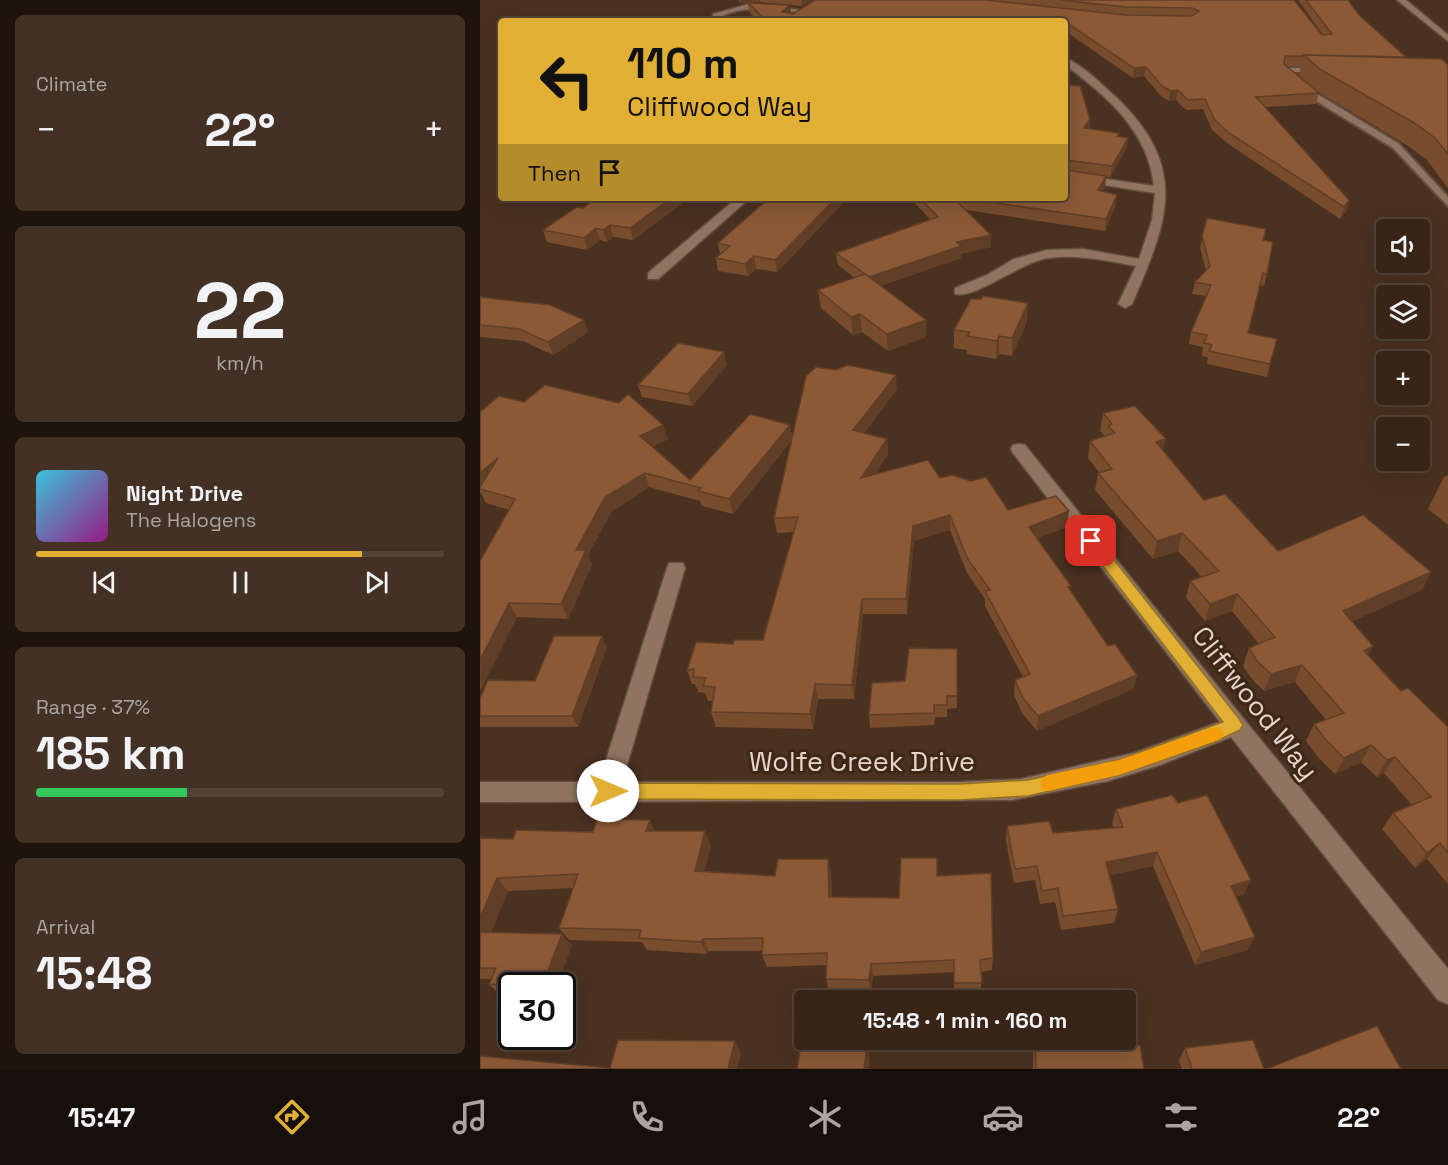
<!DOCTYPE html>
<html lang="en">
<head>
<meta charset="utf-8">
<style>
  :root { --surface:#382518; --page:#433125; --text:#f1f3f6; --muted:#aba5a2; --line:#524237; --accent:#e1af34 }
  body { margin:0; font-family:"Space Grotesk",sans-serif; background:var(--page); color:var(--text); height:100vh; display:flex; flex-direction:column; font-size:22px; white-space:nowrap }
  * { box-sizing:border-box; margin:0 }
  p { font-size:20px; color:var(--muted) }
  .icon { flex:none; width:33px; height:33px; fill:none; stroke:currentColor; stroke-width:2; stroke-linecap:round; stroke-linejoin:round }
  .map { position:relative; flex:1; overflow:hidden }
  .side { display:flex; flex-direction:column; gap:15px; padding:15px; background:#1f140d; width:480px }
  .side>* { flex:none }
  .hud { position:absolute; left:18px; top:18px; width:570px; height:183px; border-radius:6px; box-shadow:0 6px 24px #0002,0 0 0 2px var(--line); background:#e1af34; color:#111; overflow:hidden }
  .tools { position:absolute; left:896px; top:219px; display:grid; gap:12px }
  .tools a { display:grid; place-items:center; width:54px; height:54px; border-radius:6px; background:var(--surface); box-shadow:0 6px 24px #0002,0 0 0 2px var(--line); font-size:30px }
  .speed { position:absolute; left:18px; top:972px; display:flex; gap:12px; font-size:30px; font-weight:700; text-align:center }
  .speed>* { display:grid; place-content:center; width:78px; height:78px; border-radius:50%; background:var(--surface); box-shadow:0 6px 24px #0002,0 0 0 2px var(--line); line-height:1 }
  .speed .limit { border:3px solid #111; border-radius:9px; background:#fff; color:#111 }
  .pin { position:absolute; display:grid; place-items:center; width:51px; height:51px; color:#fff; margin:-26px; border-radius:12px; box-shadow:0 3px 9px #0006 }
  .me { position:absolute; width:66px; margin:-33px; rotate:90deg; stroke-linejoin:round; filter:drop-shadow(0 0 4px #0008) }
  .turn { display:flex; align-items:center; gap:21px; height:126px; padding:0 30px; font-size:27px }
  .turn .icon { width:78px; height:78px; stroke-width:2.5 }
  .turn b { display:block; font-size:42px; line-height:51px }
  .then { display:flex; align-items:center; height:57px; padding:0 30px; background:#0003; gap:12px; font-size:22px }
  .big { font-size:45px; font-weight:800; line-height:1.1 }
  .side .tile { flex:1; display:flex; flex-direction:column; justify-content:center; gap:9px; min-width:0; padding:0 21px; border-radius:9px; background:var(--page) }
  .side .dial { align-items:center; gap:0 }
  .dial b { font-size:78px; line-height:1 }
  .song { display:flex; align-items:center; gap:18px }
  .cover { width:72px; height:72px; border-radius:9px; background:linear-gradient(135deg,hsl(190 70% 55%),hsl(310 70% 35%)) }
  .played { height:6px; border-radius:3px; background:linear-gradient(90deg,var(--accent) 80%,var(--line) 80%) }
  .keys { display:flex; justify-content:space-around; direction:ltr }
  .heat { display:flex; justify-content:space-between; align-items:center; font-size:33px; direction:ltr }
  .charge { height:9px; border-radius:4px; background:linear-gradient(90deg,#34c759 37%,var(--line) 0) }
  .trip { position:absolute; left:314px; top:990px; width:342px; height:60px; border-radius:6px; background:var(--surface); box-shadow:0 6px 24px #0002,0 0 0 2px var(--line); font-weight:800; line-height:60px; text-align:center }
  .tab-bar { display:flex; height:96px; justify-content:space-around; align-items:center; background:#160f0a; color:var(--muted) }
  .tab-bar .icon { width:42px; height:42px }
  .tab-bar .on { color:var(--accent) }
  .tab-bar b { font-size:27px; color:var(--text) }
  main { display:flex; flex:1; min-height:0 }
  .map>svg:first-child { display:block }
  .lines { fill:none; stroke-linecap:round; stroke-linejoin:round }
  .service-casing { stroke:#624d3e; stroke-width:4 }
  .minor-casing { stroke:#624d3e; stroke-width:3 }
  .secondary-casing { stroke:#624d3e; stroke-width:3 }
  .service { fill:#907461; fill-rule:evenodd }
  .minor { fill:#907461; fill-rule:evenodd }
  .secondary { fill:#907461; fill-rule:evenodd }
  .wall { fill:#784d2e }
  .shaded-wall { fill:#613e26 }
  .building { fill:#8b5936; stroke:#613e26; stroke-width:1.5 }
  .route { fill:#e1af34; stroke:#927222; stroke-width:1.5 }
  .slow { fill:#f59e0b }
  .labels { text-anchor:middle; stroke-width:6; stroke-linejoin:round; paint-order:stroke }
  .near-street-label { font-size:27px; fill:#e5d5ca; stroke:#3f2716 }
</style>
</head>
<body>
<main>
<section class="side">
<div class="tile"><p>Climate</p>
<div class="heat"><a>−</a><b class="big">22°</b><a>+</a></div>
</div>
<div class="tile dial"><b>22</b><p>km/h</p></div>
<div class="tile">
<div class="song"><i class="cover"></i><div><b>Night Drive</b><p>The Halogens</p></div></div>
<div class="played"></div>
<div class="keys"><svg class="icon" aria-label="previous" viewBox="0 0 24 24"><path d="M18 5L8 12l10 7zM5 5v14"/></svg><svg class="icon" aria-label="pause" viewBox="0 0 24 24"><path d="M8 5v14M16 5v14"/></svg><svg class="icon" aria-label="next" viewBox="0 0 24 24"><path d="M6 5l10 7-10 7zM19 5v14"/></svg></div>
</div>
<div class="tile"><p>Range · 37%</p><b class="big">185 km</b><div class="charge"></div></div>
<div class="tile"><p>Arrival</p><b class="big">15:48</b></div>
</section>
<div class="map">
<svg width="968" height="1069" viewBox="0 0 968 1069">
  <rect width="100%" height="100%" fill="#4a3120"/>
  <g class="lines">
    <g class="service-casing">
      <path id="service" d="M803 68H846L843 72H813L834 92 919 144 968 197V206L913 148 828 96 803 72Z"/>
    </g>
    <g class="minor-casing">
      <g id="minor">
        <path d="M269 4 329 11 314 21H305L317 12C291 9 265 5 240 17L241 21H233V14Z"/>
        <path d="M585 58C603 65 621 84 636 97 710 168 688 221 652 304L645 308 638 304 656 266C627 261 598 254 569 258 542 261 496 299 475 294V288L507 275 534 259 567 250 603 249 659 259 672 220 675 193 585 179V173L674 186C668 131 627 96 585 65Z"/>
        <path d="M257 198H270L178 279H168V273Z"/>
        <path d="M539 444 545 445 763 718 968 969V1004L958 1000 751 737 680 765 628 781 532 800 0 802V782H119L187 568 189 563H203L205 568 142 782H480L541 779 654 753 740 722 533 453 531 449 533 445Z"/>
      </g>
    </g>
    <g class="secondary-casing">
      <path id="secondary" d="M917 0H926L968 35V41Z"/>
    </g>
    <use href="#service" class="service"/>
    <use href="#minor" class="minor"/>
    <use href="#secondary" class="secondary"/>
  </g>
  <g class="wall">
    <path d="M258 0H331L322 6 280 2 269 3 313 14 335 0H814L842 35H843L818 0H868L879 15 926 58 968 65V188L947 160 928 146 835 90 819 75 821 66H806L839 93 836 104 785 107 869 200 866 212 860 219 747 143 732 130 723 109 706 110 696 100 689 101 681 96 664 76 653 78 585 31V21H279L269 12 268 3H261Z"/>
    <path d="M585 85 610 119 609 129 639 133 638 136 648 138 646 149 630 177H626L625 187 623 191 635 207 625 231 486 210 511 235V247L481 254V258L400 286 446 320V337L408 351 382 332 373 335 341 308 338 290 375 278 358 265 356 253 450 219 430 198H585Z"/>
    <path d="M117 198H209L153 240 133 237 127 242 120 240 107 250 67 242 63 230 103 208Z"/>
    <path d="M289 198H368L297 272 276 269 268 276 238 271 236 258 240 254 238 243Z"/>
    <path d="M727 218 786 229 784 240 787 274 784 286 780 285 768 333 797 339 787 377 727 364 728 357 722 356 723 347 709 344 711 332 726 296 712 294 715 282 726 270 720 248Z"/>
    <path d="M0 297 104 320 108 332 73 355 43 341 0 337Z"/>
    <path d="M547 321 532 356 519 354 516 359 487 354V350L474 348V330Z"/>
    <path d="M247 365 212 406 162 397 158 385Z"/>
    <path d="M417 389 384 433 407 439 408 454 395 474 460 478 528 510 587 527 557 538 590 591 628 646 657 675 653 689 557 731 542 713 534 695 535 680 543 677 505 606V599L487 573 470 530 434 541 427 614H383L374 699H338L333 729 236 727 231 712 233 701H228L225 693 218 692 215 684H212L207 670 253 644 283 640 314 532 297 533 294 518 311 441 253 514 222 506 220 501 169 487 131 512 108 555 112 565 88 619 37 617 0 690V561L29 510 6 503 1 493 0 494V412L188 439 172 447 210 480 310 425 312 437Z"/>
    <path d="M623 413 683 450 724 500 798 551 951 572 942 590 872 621 888 656 921 691 968 727V884L947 859 935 868 902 829 913 813 932 805 904 773 897 777 881 762 855 774 836 755 826 741 834 724 846 720 815 682 784 691 771 678 763 666 769 648 779 644 752 611 725 621 706 598 710 581 722 577 698 551 673 559 615 490 618 473 619 472 608 458 610 441 625 436 620 431Z"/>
    <path d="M968 475V525L948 509 964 477Z"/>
    <path d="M127 647 98 727H0V698L55 681Z"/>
    <path d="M477 649V708L467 709V717H455L454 725 390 728 389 715 425 681Z"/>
    <path d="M636 809 764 894 756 897 768 950 715 965 673 866 630 875 638 909 634 923 581 930 575 902 560 904 555 880 534 883 526 841 527 826 573 833 634 828 632 824Z"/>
    <path d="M175 831 231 845 224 872 295 876 351 873 352 897 419 898 458 876 513 958 512 970 501 972V995H474V972L393 976 391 991H349L346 979V965L287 967 282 955V951H229L227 954 167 950 162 942 89 940 79 928 93 888 28 891 11 932 92 946 32 986V997L21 996 9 984 11 979H0V838L33 839 113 832Z"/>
    <path d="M555 1041 664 1069H553V1053Z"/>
    <path d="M705 1048 784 1069H702L699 1060Z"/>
  </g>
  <g class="shaded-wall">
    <path d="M261 0H280V2L261 3Z"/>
    <path d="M321 0H331L322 6Z"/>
    <path d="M310 5 311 14 302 12Z"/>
    <path d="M666 67 664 76 653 78 654 68Z"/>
    <path d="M698 90 696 100 689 101 690 91Z"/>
    <path d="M610 119 609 130 604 128Z"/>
    <path d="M648 138 646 149 630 177 632 166Z"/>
    <path d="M626 176 625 187 617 201 618 190Z"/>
    <path d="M637 195 635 207 625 231 626 219Z"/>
    <path d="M191 198H209L153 240 150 228Z"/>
    <path d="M356 198H368L297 272 295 260Z"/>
    <path d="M869 200 866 212 860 219 864 207Z"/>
    <path d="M130 225 133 237 127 242 123 230Z"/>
    <path d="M116 228 120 240 107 250 104 238Z"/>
    <path d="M511 235V247L481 254V258L390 289 389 277 477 242Z"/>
    <path d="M274 256 276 269 268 276 265 264Z"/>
    <path d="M548 303 547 321 532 356V338Z"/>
    <path d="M380 314 382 332 373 335 371 317Z"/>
    <path d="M104 320 108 332 73 355 68 342Z"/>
    <path d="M446 320V337L408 351 407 334Z"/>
    <path d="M519 336V354L516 359 517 341Z"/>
    <path d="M244 352 247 365 212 406 208 394Z"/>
    <path d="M416 375 417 389 374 445 373 430Z"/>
    <path d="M183 425 188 439 165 450 160 436Z"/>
    <path d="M310 425 312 439 253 514 249 499Z"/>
    <path d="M407 439 408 454 382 493 381 478Z"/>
    <path d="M686 439 682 456 676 442Z"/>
    <path d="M18 458 0 489V473Z"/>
    <path d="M165 473 169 487 131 512 108 555 112 565 88 619 81 604 96 550 125 497Z"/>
    <path d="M589 511 587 527 548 542 549 527Z"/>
    <path d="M470 515V530L434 541 427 614 426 599 433 526Z"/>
    <path d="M702 533 698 551 673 559 677 541Z"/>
    <path d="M951 572 942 590 855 629 863 611Z"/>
    <path d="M757 594 752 611 725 621 730 604Z"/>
    <path d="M382 599 383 614 374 699 372 685Z"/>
    <path d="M29 603 37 617 1 690 0 660Z"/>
    <path d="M122 636 127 647 98 727 92 716Z"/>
    <path d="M893 646 884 664V651Z"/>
    <path d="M822 665 815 682 784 691 791 674Z"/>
    <path d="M657 675 653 689 557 731 558 716Z"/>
    <path d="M335 684 338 699 333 729 330 714Z"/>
    <path d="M891 745 881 762 855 774 864 758Z"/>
    <path d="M915 757 904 773 897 777 907 760Z"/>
    <path d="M170 820 176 834 166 831Z"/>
    <path d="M225 831 231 845 221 884 215 871Z"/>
    <path d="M960 843 947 859 935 868 947 853Z"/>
    <path d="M677 852 673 866 623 877 626 862Z"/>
    <path d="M348 859 351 873 352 910 349 897Z"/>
    <path d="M17 878 28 891 6 944 0 938V918Z"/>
    <path d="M771 880 764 894 745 900 751 886Z"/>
    <path d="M82 934 92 946 77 986H62Z"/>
    <path d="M775 937 768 950 715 965 721 952Z"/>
    <path d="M223 939 229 951 227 954 221 942Z"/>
    <path d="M391 964 393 976 391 991 389 980Z"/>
    <path d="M383 1040H387V1041L386 1051 387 1047 390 1059 389 1069H384L383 1047Z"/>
    <path d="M255 1041 261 1053 257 1069H248Z"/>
  </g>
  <g class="building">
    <path d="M335 0H506L646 15 712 16 719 11 712 8 646 7 580 0H814L842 35 852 34 826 0H868L879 15 926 57 824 55 825 56H805L804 64 839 93 776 97 869 200 864 207 749 133 734 119 725 99 708 100 698 90 690 91 682 86 666 67 654 68 581 19 582 21H287L268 3 310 5 302 12 313 14Z"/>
    <path d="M824 55 962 59 968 65V154L955 138 936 124 841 70Z"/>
    <path d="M585 85 600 86 610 119 604 128 639 133 637 136 648 138 632 166 586 160 585 161Z"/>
    <path d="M585 168 586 170 626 176 618 190 637 195 626 219 482 198H585Z"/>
    <path d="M117 198H191L150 228 130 225 123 230 116 228 104 238 63 230 97 207 103 208Z"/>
    <path d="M289 198H356L295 260 274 256 265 264 236 258 250 246 238 243Z"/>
    <path d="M440 198H473L511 235 477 242 481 246 389 277 356 253 458 217Z"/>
    <path d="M727 218 786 229 783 240 793 242 787 274 783 273 768 333 797 339 790 364 729 351 732 345 724 343 727 335 711 332 731 285 715 282 730 266 722 236Z"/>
    <path d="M385 274 446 320 407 334 380 314 371 317 338 290Z"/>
    <path d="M503 296 548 303 532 338 519 336 517 341 487 336 490 332 474 330 491 299H501Z"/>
    <path d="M0 297 70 305 104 320 68 342 39 329 0 325Z"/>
    <path d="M198 343 244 352 208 394 158 385Z"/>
    <path d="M368 365 416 375 373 430 407 439 381 478 448 460 460 478 472 475 491 481 506 477 528 510 576 496 589 511 549 527 591 586 588 587 628 646 635 644 657 675 558 716 543 698 535 680 550 674 505 591 510 590 487 558 470 515 433 526 426 599H382L372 685 335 684 330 714 231 712 235 687 223 686 226 678 213 677 214 669 207 670 216 642 253 644 254 640H283L318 517 294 518 326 376 336 367 355 370Z"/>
    <path d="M65 385 139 403 148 394 183 425 160 436 210 480 270 414 310 425 249 499 218 491 221 488 165 473 125 497 96 550H106L81 604 29 603 0 660V561L35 499 0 489V487L18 458 0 473V412L19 396 44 402Z"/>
    <path d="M655 406 686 439 676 442 724 500 745 494 798 551 883 515 951 572 863 611 893 646 884 651 921 691 928 688 968 727V853L960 843 947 853 913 813 951 797 915 757 907 760 891 745 864 758 845 739 834 724 864 713 822 665 791 674 777 661 769 648 795 637 757 594 730 604 710 581 739 571 702 533 677 541 618 473 632 469 610 441 635 433 628 426 632 424 623 413Z"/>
    <path d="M74 636H122L92 716H0V698L8 680 55 681Z"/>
    <path d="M429 648 477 649V696H467V705H454V713L389 715 392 683 425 681Z"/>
    <path d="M692 795 698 803 727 795 771 880 751 886 775 937 721 952 677 852 626 862 638 909 583 916 578 888 562 891 557 866 535 869 527 826 569 821 573 833 643 827 636 809Z"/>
    <path d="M117 819 170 820 166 831H225L215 871 295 876 298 859H348L349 897 419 898 421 858H457V876L511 873 513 958 500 960 502 983H474V960L391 964 389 980 346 979 347 953 282 955 283 938 223 939 221 942 159 938 161 930 79 928 98 874 17 878 0 918V838L33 839 36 830 113 832Z"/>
    <path d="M0 932 82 934 62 986H32L9 984 16 968H0Z"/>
    <path d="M897 1026 921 1069H786Z"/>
    <path d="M138 1040 255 1041 248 1069H0V1056L130 1068Z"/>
    <path d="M330 1040H383V1047H387L384 1069H317L321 1046H328Z"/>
    <path d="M773 1040 784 1069H712L705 1048Z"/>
    <path d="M555 1041 660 1045 664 1069H556Z"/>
  </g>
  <path class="route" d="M611 536 616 537 760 720 763 725 760 730 732 743 639 775 548 796 480 800 128 799 122 797 119 791 122 786 128 783 480 784 548 780 639 760 743 722 606 544V537Z"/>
  <path class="slow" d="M735 727 741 729 743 734 741 739 639 775 568 791 562 789 560 783 562 778 568 775 639 760Z"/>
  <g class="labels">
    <g class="near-street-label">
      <text transform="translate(775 703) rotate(52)" y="9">Cliffwood Way</text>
      <text x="382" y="771">Wolfe Creek Drive</text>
    </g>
  </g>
</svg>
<div class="tools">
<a><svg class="icon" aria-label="sound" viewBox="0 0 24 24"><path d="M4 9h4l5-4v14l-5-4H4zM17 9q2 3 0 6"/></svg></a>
<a><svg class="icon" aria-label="layers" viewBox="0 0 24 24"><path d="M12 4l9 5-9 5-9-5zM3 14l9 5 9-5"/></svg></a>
<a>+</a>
<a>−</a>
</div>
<div class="speed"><div class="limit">30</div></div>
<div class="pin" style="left:611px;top:541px;background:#d93025"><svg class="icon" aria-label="arrive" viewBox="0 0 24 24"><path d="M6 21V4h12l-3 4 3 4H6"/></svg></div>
<svg class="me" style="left:128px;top:791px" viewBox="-20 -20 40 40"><circle r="19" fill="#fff"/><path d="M0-13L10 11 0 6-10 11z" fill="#e1af34"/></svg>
<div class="trip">15:48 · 1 min · 160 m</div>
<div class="hud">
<div class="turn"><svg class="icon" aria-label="left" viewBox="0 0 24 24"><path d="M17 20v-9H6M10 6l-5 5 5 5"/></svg><div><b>110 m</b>Cliffwood Way</div></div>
<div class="then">Then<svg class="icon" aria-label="arrive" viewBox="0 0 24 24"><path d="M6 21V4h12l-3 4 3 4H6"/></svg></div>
</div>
</div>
</main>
<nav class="tab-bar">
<b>15:47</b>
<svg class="icon on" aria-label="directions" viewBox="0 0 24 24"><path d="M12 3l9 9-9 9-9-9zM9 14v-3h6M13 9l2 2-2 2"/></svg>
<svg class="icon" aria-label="music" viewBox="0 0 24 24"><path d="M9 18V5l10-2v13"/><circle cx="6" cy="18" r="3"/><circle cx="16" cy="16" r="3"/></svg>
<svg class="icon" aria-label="phone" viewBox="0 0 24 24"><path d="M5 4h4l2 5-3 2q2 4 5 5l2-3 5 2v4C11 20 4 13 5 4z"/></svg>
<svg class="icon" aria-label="climate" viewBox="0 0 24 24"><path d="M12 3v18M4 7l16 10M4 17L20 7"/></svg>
<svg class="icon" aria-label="car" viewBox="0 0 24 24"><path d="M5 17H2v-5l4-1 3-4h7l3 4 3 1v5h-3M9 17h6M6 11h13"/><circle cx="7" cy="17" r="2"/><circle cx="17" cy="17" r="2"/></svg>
<svg class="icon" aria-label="filters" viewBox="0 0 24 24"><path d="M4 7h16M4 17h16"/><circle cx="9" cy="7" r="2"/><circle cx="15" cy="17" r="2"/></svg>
<b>22°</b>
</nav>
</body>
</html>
